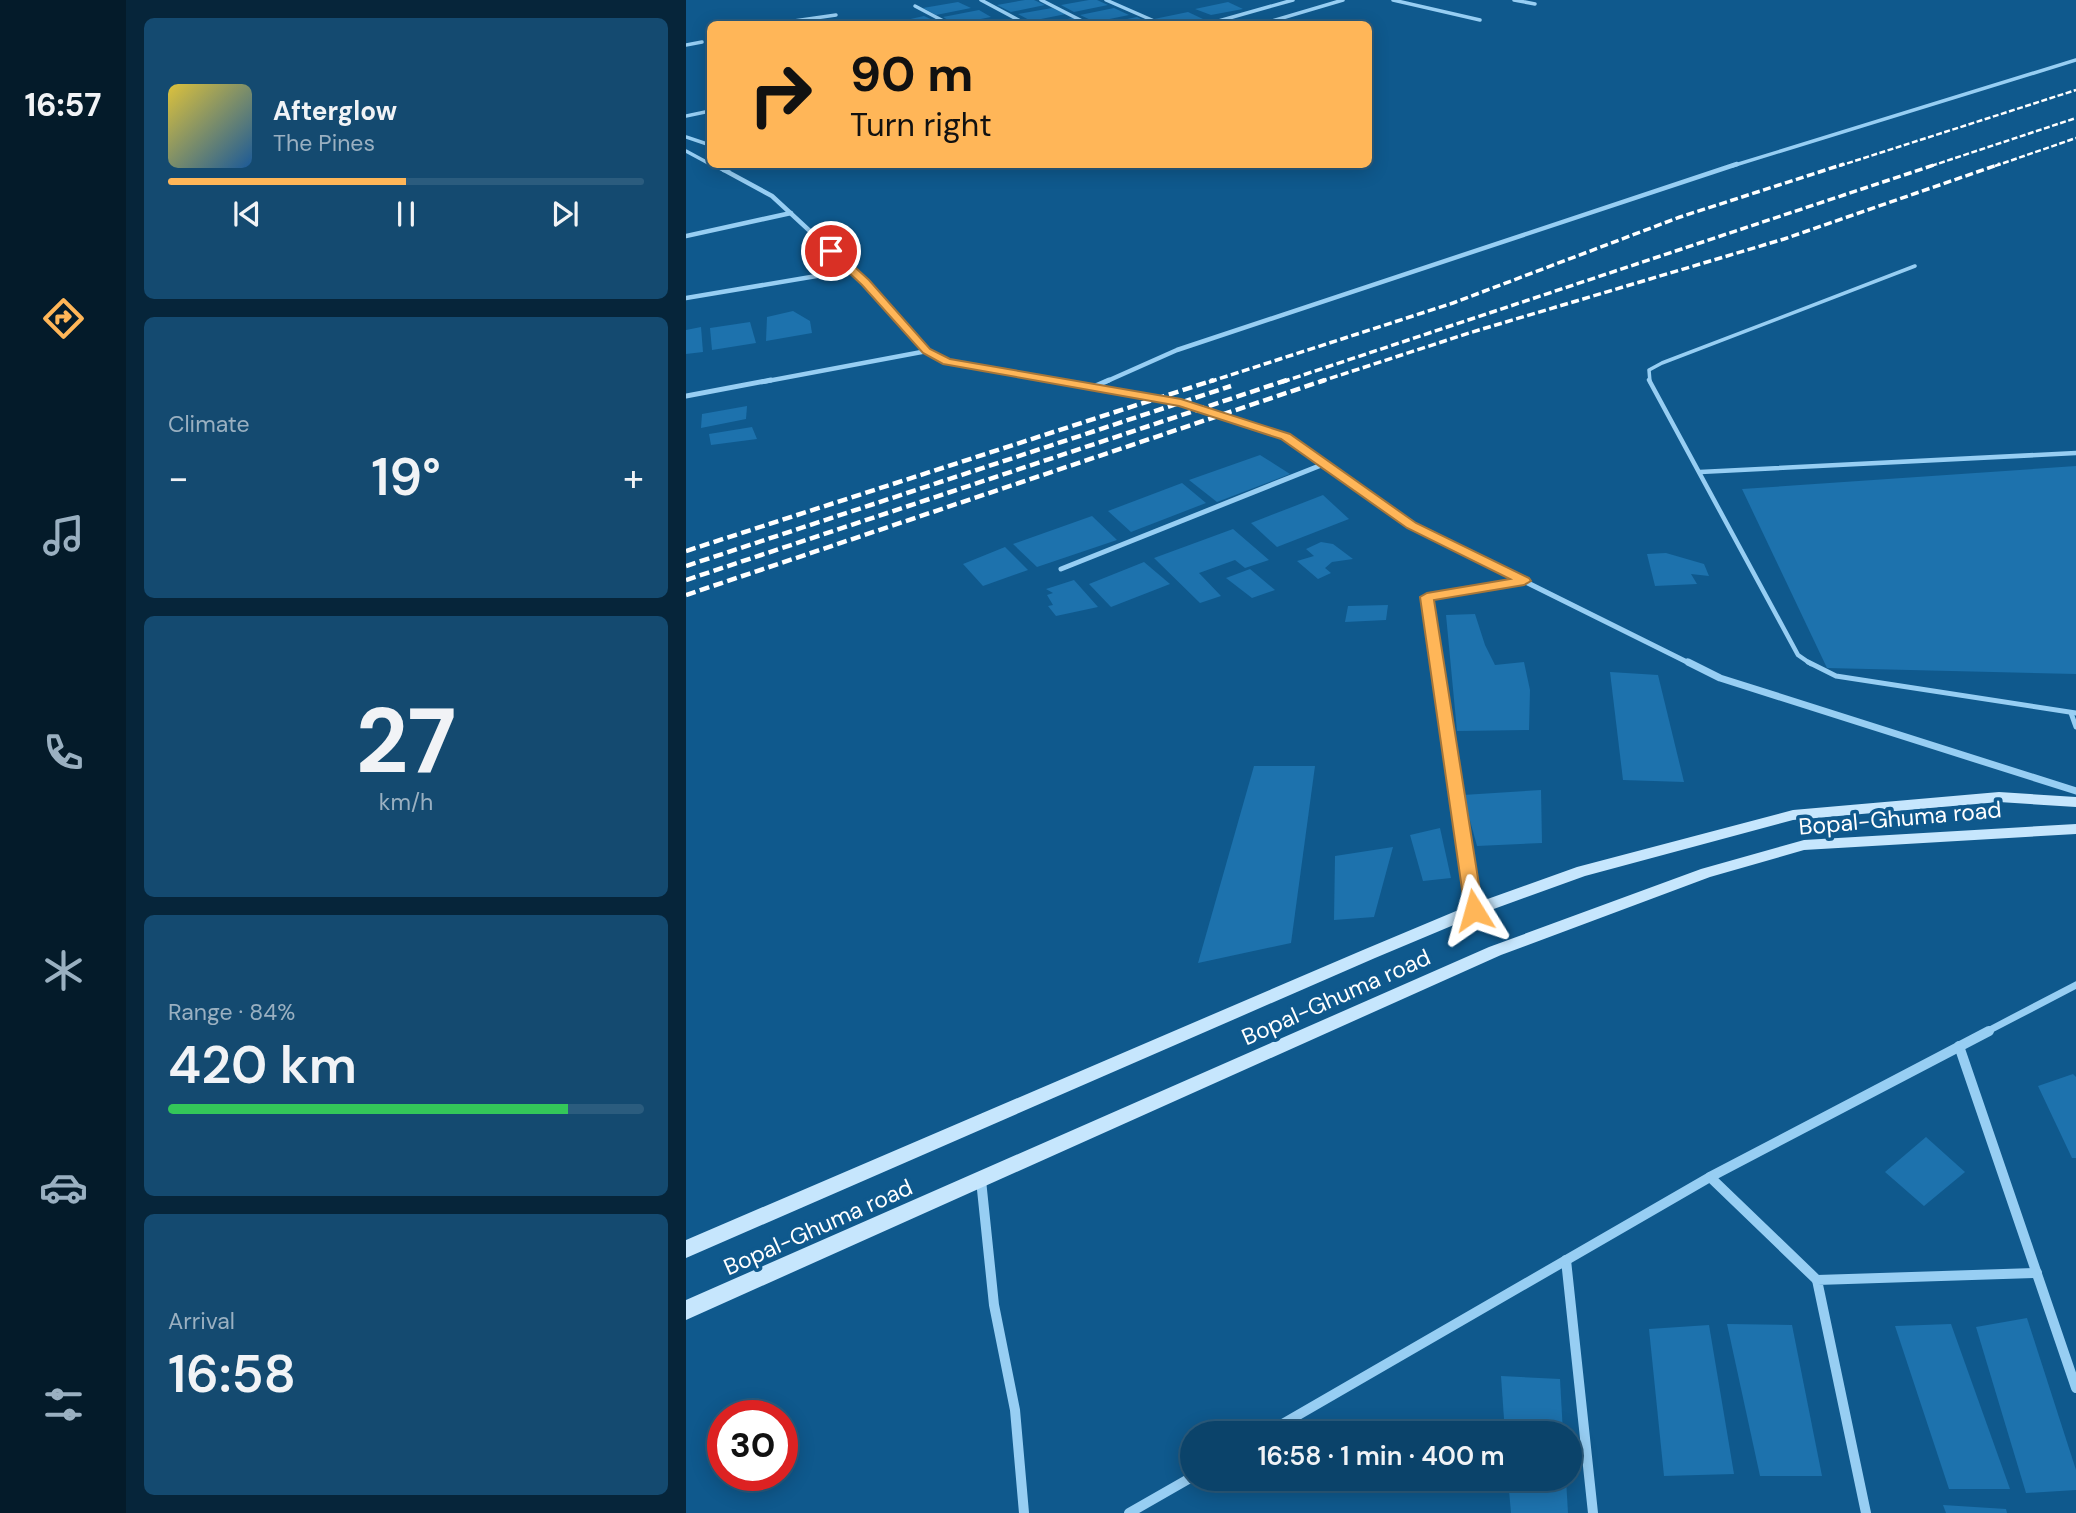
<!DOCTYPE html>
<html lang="en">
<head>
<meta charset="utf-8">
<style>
  :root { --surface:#0b436a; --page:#144a70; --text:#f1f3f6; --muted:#9ab0c1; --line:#2b5c7e; --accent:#ffb658 }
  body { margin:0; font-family:"DM Sans",sans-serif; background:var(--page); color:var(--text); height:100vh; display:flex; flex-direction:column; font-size:26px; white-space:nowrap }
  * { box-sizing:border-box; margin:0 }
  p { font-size:23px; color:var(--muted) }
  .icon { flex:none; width:38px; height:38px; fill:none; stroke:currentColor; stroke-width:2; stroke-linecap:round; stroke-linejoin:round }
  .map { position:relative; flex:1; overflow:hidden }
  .side { display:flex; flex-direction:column; gap:18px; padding:18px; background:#06253a; width:560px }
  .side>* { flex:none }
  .top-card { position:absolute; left:21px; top:21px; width:665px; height:147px; border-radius:10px; box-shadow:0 4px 18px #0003,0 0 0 2px var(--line); background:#ffb658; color:#111; overflow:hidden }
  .speed { position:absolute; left:21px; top:1400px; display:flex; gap:14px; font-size:35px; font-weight:700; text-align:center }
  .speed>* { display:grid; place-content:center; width:91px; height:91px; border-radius:50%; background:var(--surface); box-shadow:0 4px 18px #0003,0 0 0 2px var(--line); line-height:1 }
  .speed .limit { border:10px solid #d22; background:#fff; color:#111 }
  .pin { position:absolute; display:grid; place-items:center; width:60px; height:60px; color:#fff; margin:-30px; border:4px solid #fff; border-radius:50%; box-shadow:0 2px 7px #0007 }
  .me { position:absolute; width:77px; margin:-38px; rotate:352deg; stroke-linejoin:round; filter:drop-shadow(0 0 5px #0008) }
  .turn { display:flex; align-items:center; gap:24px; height:147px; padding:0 28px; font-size:32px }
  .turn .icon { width:91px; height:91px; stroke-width:2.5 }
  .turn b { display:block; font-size:49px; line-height:60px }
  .big { font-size:52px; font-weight:600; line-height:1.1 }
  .side .widget { flex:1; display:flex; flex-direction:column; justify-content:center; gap:10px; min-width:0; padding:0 24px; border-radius:10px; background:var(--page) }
  .side .dial { align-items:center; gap:0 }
  .dial b { font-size:91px; line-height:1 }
  .song { display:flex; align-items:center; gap:21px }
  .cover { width:84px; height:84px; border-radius:10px; background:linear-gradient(135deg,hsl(50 70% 55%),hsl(210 70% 35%)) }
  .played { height:7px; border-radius:4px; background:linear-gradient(90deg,var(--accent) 50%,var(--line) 50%) }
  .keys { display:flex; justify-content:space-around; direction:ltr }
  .heat { display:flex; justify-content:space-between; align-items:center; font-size:38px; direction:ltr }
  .charge { height:10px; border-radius:5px; background:linear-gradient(90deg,#34c759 84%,var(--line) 0) }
  .trip { position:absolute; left:494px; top:1421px; width:402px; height:70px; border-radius:35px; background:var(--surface); box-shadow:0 4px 18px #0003,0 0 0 2px var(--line); font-weight:600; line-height:70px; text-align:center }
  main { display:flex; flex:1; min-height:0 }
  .dock { display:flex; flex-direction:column; width:126px; justify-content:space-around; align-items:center; background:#041b2a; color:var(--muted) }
  .dock .icon { width:49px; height:49px }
  .dock .on { color:var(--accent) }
  .dock b { font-size:32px; color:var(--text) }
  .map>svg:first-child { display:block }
  .building { fill:#1d72ad }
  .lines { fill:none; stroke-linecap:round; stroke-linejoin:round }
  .lane-far2 { stroke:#97cef3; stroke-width:3.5 }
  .lane-far1 { stroke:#97cef3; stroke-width:4.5 }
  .lane { stroke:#97cef3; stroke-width:5 }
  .street-far4 { stroke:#97cef3; stroke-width:3.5 }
  .street-far3 { stroke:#97cef3; stroke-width:4.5 }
  .street-far2 { stroke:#97cef3; stroke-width:5 }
  .street-far1 { stroke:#97cef3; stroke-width:7 }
  .street { stroke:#97cef3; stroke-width:10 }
  .secondary { fill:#c6e6fd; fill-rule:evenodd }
  .rail-far2 { stroke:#fff; stroke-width:2.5; stroke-dasharray:6 2.5; stroke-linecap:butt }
  .rail-far1 { stroke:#fff; stroke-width:3.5; stroke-dasharray:8 3.5; stroke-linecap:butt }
  .rail { stroke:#fff; stroke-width:4.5; stroke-dasharray:10 4.5; stroke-linecap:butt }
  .route { fill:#ffb658; stroke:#a67639; stroke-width:2 }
  .labels { text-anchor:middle; stroke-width:7; stroke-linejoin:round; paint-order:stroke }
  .near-street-label { font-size:23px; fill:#fff; stroke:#0f598d }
</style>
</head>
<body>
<main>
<nav class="dock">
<b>16:57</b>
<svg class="icon on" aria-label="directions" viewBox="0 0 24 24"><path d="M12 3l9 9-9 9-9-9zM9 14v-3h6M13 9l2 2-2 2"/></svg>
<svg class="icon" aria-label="music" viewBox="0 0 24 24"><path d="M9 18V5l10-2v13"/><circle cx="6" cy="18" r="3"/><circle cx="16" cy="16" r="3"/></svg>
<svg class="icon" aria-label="phone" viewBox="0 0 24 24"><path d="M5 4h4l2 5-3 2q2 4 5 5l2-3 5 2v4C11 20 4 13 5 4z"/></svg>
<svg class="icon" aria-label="climate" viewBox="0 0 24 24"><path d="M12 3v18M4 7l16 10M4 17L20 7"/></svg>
<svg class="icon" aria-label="car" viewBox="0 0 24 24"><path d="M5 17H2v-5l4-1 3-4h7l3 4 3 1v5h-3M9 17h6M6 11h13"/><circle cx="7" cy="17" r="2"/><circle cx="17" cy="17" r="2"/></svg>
<svg class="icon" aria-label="filters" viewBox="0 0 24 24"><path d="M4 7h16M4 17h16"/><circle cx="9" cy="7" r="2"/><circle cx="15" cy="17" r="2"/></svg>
</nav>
<section class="side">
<div class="widget">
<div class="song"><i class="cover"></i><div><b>Afterglow</b><p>The Pines</p></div></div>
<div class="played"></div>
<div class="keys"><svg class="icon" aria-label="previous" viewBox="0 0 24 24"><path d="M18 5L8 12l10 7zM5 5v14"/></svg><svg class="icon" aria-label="pause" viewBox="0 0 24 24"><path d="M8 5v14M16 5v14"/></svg><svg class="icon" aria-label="next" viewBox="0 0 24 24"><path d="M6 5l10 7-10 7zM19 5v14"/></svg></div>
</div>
<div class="widget"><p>Climate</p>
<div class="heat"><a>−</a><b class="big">19°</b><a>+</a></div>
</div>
<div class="widget dial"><b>27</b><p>km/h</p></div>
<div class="widget"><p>Range · 84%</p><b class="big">420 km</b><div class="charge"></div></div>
<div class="widget"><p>Arrival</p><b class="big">16:58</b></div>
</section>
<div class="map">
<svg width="1390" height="1513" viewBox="0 0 1390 1513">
  <rect width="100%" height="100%" fill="#0f598d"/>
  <g class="building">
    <path d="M339 0H348L359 5 325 12 311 5Z"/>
    <path d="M403 0H411L422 5 388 12 375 5Z"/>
    <path d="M272 2 285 8 250 15 237 8Z"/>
    <path d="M542 2 557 9 525 15 509 9Z"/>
    <path d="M366 8 380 14 345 21 332 14Z"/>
    <path d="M428 8 443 15 409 22 394 15Z"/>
    <path d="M293 10 305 17 269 24 257 17Z"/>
    <path d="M502 12 517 19 481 24 468 19Z"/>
    <path d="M238 16 251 22 230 24 220 20Z"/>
    <path d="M451 17 466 24H421V23Z"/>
    <path d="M387 18 400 24H359V23Z"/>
    <path d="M107 311 124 321 126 333 80 341 81 317Z"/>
    <path d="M64 322 70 343 26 350 24 328Z"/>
    <path d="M15 327 17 352 0 354V330Z"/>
    <path d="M61 406 60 419 15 428 16 414Z"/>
    <path d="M66 427 71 439 25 445 23 434Z"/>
    <path d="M574 455 604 474 531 502 503 480Z"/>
    <path d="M1390 466V674L1141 668 1056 489Z"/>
    <path d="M496 483 520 503 445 532 422 511Z"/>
    <path d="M637 495 663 519 591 547 565 523Z"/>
    <path d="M406 516 431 540 351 567 327 544Z"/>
    <path d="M547 529 583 560 559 568 549 560 513 573 535 596 514 603 468 558Z"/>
    <path d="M635 542 647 544 667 559 646 562 639 568 645 573 632 579 611 561 628 556 620 549Z"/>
    <path d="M319 547 342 570 297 586 277 564Z"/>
    <path d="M980 553 1018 564 1023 576 1005 574 1011 584 969 586 961 554Z"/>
    <path d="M458 562 484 584 425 607 403 584Z"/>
    <path d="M564 569 589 590 566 598 540 578Z"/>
    <path d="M388 580 412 607 370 616 362 606 367 605 361 595 367 593 360 589Z"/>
    <path d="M702 605 700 620 659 622 662 606Z"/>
    <path d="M789 614 799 645 809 665 838 662 844 690 843 730 771 731 760 615Z"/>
    <path d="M924 672 972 675 998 782 937 780Z"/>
    <path d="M568 766H629L605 943 512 963Z"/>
    <path d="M855 790 856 843 791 846 777 795Z"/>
    <path d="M754 828 765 878 737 881 724 835Z"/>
    <path d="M707 847 688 917 648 920 649 856Z"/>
    <path d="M1387 1074 1390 1077V1158H1386L1352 1086Z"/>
    <path d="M1240 1137 1279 1172 1238 1206 1199 1172Z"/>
    <path d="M1341 1318 1390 1470V1490L1340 1493 1290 1327Z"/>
    <path d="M1041 1324 1106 1325 1136 1476H1074Z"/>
    <path d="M1265 1324 1324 1489H1263L1209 1326Z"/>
    <path d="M1023 1325 1048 1474 978 1476 963 1329Z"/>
    <path d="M815 1376 874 1379 877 1433H819Z"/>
    <path d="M822 1479H880L882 1513H825Z"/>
    <path d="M1257 1505 1320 1509 1321 1513H1260Z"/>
  </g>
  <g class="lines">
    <path class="lane-far2" d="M964 382 963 370 976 363 1229 266"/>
    <g class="lane-far1">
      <path d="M963 380 1112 655 1125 664"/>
      <path d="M1014 472 1390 453"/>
    </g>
    <g class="lane">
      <path d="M1122 662 1150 676 1390 713"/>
      <path d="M1385 713 1390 727"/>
    </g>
    <g class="street-far4">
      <path d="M295 0 340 24"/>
      <path d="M355 0 402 24"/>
      <path d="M420 0 475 24"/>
      <path d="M707 0 794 20"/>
      <path d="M828 0 849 4"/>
      <path d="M229 6 263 24"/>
      <path d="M87 24 150 15"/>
      <path d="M522 24 607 0"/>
      <path d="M576 24 657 0"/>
      <path d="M0 45 16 42"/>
      <path d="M0 116 24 111"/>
      <path d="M0 137 24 145"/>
      <path d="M0 151 24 164"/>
      <path d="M26 164 30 166"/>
      <path d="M51 166 57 164"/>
      <path d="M1046 166 1390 60"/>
    </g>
    <g class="street-far3">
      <path d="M27 164 86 196 180 283 241 351 261 362 374 382"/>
      <path d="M38 170 56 164"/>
      <path d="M0 236 105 213"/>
      <path d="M0 298 166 270"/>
      <path d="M76 382 241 351"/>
      <path d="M419 382 491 350 1051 164"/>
    </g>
    <g class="street-far2">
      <path d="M364 380 495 403 600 436 725 525 1005 664"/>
      <path d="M407 387 423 380"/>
      <path d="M0 396 85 380"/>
      <path d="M375 569 638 464"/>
      <path d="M751 664 741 597 838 581"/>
    </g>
    <g class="street-far1">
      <path d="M751 662 788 910"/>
      <path d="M1002 662 1034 678 1390 791"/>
      <path d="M1300 1032 1390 985"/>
    </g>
    <g class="street">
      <path d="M1273 1046 1390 1388"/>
      <path d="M1024 1177 1131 1280"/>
      <path d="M295 1180 308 1305 329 1410 338 1513"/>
      <path d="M880 1260 907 1513"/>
      <path d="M581 1433 1024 1177 1303 1031"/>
      <path d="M443 1513 506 1477"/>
      <path d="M1180 1513 1131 1280 1351 1273"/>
    </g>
    <g class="secondary">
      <path d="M1313 792 1390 797V807L1313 802 1107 820 899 876 794 914 689 958 0 1258V1240L677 950 782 906 891 867 1107 810Z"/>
      <path d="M1390 824V834L1118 850 1024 877 815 955 0 1320V1300L803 947 1015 869 1118 840Z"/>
    </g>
    <g class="rail-far2">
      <path d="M1153 166 1390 90"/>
      <path d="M1245 166 1390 118"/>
      <path d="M1309 166 1390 138"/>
    </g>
    <g class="rail-far1">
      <path d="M523 382 767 303 994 217 1158 164"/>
      <path d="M596 382 1251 164"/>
      <path d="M633 382 783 333 1098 239 1314 164"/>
    </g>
    <g class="rail">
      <path d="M0 551 528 380"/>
      <path d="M0 566 545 386"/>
      <path d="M0 580 601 380"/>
      <path d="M0 595 639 380"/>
    </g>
  </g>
  <path class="route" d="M142 249H149L183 280 244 349 264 359 495 399 604 434 730 523 843 578 845 581 838 585 748 600 797 910 794 914H782L779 910 734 597 741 593 824 579 721 528 595 439 493 406 257 364 237 353 176 285 142 253Z"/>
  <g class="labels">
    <g class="near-street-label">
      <text transform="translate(1214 818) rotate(-5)" y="8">Bopal-Ghuma road</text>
      <text transform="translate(650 997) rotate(-24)" y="8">Bopal-Ghuma road</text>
      <text transform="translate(132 1227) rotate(-24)" y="8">Bopal-Ghuma road</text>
    </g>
  </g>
</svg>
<div class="speed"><div class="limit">30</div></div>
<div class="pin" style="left:145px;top:251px;background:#d93025"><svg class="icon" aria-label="arrive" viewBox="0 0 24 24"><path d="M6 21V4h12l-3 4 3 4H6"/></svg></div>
<svg class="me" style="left:788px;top:910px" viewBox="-20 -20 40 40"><path d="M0-17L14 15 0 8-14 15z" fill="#ffb658" stroke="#fff" stroke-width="4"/></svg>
<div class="trip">16:58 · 1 min · 400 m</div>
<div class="top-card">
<div class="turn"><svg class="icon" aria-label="right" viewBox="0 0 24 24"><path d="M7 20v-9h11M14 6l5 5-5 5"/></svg><div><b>90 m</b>Turn right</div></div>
</div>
</div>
</main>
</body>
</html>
